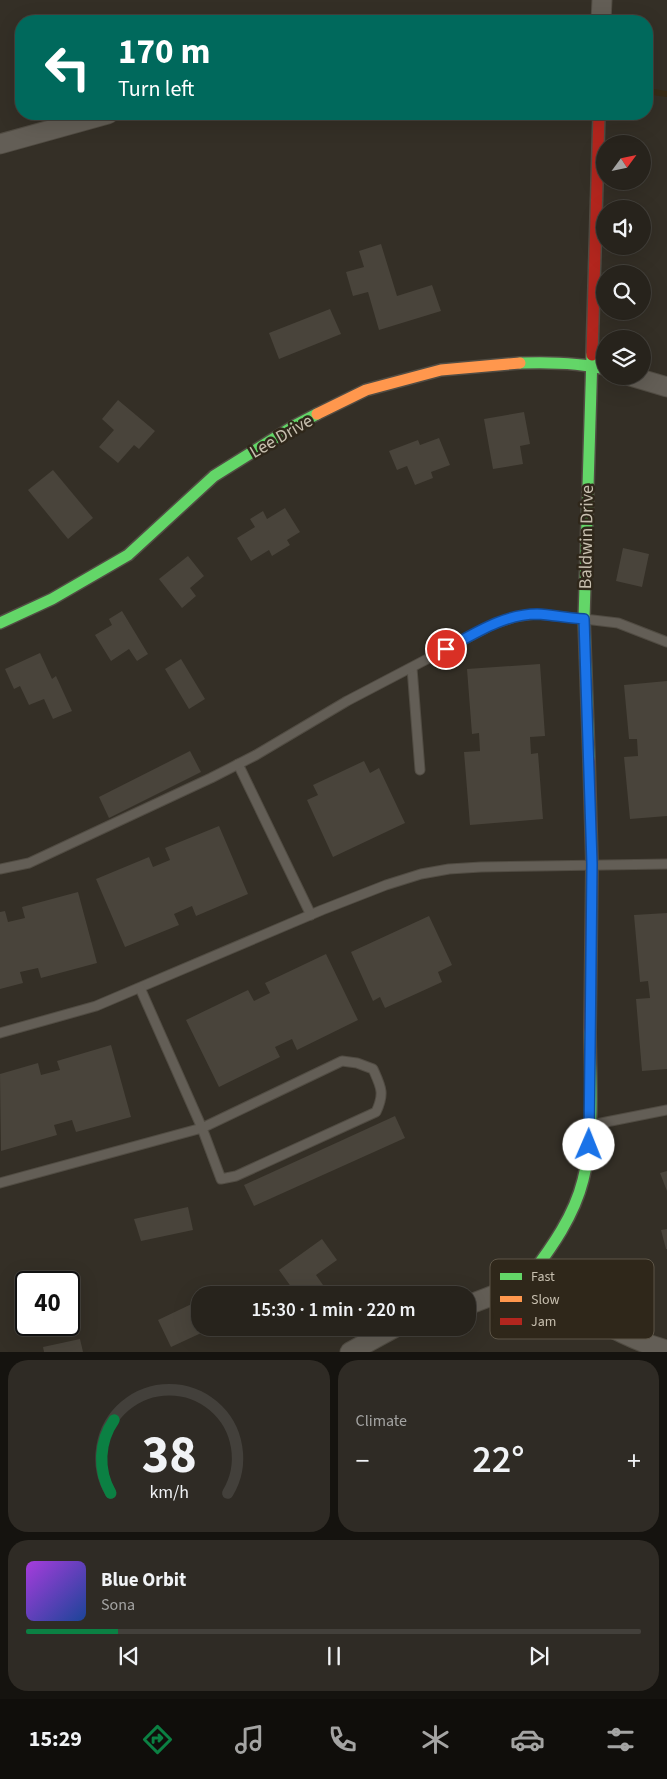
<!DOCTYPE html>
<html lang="en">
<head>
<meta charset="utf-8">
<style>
  :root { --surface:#27231c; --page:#2f2b25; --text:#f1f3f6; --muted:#a4a4a3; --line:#43403b; --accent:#0b8043 }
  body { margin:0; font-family:"Source Sans 3",sans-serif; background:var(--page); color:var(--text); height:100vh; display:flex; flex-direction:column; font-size:19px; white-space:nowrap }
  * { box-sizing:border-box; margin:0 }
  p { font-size:16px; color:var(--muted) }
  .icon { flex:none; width:28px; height:28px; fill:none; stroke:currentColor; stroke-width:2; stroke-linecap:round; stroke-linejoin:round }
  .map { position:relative; height:1352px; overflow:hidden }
  .details { display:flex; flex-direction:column; gap:8px; padding:8px; background:#15130f; flex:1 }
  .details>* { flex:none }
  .hud { position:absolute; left:15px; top:15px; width:638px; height:105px; border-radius:20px; box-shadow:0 5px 20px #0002,0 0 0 1px var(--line); background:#00695c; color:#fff; overflow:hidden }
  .needle { width:32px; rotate:57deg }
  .fabs { position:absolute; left:596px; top:135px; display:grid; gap:10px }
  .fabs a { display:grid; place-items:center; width:55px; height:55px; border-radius:50%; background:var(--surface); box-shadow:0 5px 20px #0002,0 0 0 1px var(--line); font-size:25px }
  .speed { position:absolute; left:15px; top:1271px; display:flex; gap:10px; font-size:25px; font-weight:700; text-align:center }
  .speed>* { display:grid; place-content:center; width:65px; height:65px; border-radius:50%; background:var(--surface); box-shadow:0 5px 20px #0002,0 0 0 1px var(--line); line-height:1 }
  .speed .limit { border:2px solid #111; border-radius:8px; background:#fff; color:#111 }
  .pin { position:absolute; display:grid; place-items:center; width:42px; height:42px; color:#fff; margin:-21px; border:2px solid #fff; border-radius:50%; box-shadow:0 1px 5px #0007 }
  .me { position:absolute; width:55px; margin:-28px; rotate:1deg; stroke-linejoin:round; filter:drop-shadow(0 0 4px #0008) }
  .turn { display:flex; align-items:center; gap:18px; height:105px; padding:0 20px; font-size:22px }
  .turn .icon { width:65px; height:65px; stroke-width:2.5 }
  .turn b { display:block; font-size:35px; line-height:42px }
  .big { font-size:38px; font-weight:600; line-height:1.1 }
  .details .widget { flex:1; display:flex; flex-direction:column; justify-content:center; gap:8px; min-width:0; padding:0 18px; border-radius:20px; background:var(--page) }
  .details .dial { align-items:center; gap:0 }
  .dial svg { height:130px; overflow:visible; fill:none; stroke:var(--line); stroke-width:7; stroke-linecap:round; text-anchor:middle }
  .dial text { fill:var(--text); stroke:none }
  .song { display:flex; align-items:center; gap:15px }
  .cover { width:60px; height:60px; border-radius:8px; background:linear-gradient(135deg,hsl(280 70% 55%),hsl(220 70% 35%)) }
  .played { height:5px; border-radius:2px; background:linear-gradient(90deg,var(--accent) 15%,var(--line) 15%) }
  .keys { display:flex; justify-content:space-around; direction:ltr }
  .heat { display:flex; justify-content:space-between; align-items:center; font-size:28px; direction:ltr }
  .details .tiles { flex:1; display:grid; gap:8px; grid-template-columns:1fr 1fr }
  .widget:last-child { grid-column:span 2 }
  .trip { position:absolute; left:191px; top:1286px; width:285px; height:50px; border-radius:20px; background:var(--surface); box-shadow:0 5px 20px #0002,0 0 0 1px var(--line); font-weight:600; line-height:50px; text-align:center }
  .menu { display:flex; height:80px; justify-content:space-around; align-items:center; background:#100e0b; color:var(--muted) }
  .menu .icon { width:35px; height:35px }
  .menu .active { color:var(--accent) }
  .menu b { font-size:22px; color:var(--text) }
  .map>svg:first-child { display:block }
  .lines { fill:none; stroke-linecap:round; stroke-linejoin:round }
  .stream { stroke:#382b16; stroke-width:6 }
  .building { fill:#49443b }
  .lane-casing { stroke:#514c43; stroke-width:11 }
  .street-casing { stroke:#514c43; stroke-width:21 }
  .fast-casing { stroke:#514c43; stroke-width:14 }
  .slow-casing { stroke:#514c43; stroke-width:14 }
  .jam-casing { stroke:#514c43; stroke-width:14 }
  .lane { stroke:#635e56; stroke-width:9 }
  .street { stroke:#635e56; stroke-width:19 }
  .fast { stroke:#63d668; stroke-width:11 }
  .slow { stroke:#ff974d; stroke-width:11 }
  .jam { stroke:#b3261e; stroke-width:11 }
  .route-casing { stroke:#114b97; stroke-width:12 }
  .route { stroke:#1a73e8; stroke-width:9 }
  .labels { text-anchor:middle; stroke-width:5; stroke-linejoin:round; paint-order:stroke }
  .street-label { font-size:18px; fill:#c7bfaf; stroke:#2f271a }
  .key { fill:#2f271a; stroke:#5d5547; stroke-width:1 }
  .key-label { font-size:14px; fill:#c7bfaf }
</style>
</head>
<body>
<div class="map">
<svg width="667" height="1352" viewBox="0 0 667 1352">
  <rect width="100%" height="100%" fill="#342f26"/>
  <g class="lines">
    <path class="stream" d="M646 91 667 94"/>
  </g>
  <g class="building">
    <path d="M381 244 397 296 432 285 441 311 379 330 368 292 353 296 346 272 364 267 359 251Z"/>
    <path d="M330 309 341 334 279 359 269 333Z"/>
    <path d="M118 400 155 431 139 449 134 445 118 463 99 447 114 430 102 419Z"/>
    <path d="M524 412 530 444 520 446 523 464 493 469 484 419Z"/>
    <path d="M439 438 450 465 431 472 433 478 415 485 407 466 397 470 389 451 418 440 420 445Z"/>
    <path d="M53 470 93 518 68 539 28 490Z"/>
    <path d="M285 508 300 532 287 540 290 545 272 556 269 550 251 561 237 538 255 527 250 519 263 511 267 519Z"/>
    <path d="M623 548 649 554 642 587 616 581Z"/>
    <path d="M188 556 204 576 190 588 196 596 182 608 159 579Z"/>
    <path d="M122 611 148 654 137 661 129 649 111 661 95 635 112 625 109 619Z"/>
    <path d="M40 653 52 679 56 676 72 711 53 719 44 699 29 705 20 686 14 689 5 669Z"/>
    <path d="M181 659 205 699 189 709 165 669Z"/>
    <path d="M540 664 545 736 530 737 531 754 538 753 543 819 470 825 464 752 480 751 479 733 472 734 467 669Z"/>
    <path d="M667 681V816L630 819 624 757 638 756 637 739H629L624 685Z"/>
    <path d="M190 751 201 772 109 818 99 797Z"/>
    <path d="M364 761 370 773 379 768 405 823 333 857 307 800 318 795 313 785Z"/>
    <path d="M219 826 248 894 196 916 192 906 174 914 179 925 125 947 96 879 149 857 153 867 170 860 165 848Z"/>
    <path d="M78 892 97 963 41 978 38 968 20 972 23 983 0 989V912L5 911 8 922 25 918 22 907Z"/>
    <path d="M667 913V1069L642 1071 636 999 650 998 648 981 640 982 634 915Z"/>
    <path d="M429 916 452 965 438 972 442 982 385 1008 380 997 373 1001 351 952Z"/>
    <path d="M326 954 358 1020 297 1050 292 1039 275 1047 280 1057 219 1087 186 1020 248 990 254 1001 270 993 265 983Z"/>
    <path d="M111 1045 131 1117 76 1132 72 1120 54 1125 57 1135 1 1151 0 1074 38 1063 41 1075 60 1070 57 1061Z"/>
    <path d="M395 1116 405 1138 254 1206 244 1185Z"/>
    <path d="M667 1171V1191L660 1173Z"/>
    <path d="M188 1207 193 1230 141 1241 134 1219Z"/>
    <path d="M667 1229V1249H666L661 1230Z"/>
    <path d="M322 1239 337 1260 316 1275 323 1285 308 1295H297L279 1270Z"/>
    <path d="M200 1300V1328H212L171 1347 158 1320Z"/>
    <path d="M80 1339 83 1352H44L43 1347Z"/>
  </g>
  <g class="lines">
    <g class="lane-casing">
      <g id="lane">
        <path d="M412 668 420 770"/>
        <path d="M238 764 311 915"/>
        <path d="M0 869 29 863 211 778 256 755 347 701 494 624 515 617 536 614 593 620 618 623 667 642"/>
        <path d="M0 1033 96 1006 322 910 386 885 421 874 449 869 481 867 667 864"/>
        <path d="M591 1125 667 1110"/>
        <path d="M0 1183 202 1128 342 1061 357 1063 373 1069C381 1087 385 1093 376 1112L236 1176 221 1179 202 1128 140 988"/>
      </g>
    </g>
    <g class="street-casing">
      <g id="street">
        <path d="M601 21 602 0"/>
        <path d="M0 144 108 114"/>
        <path d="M630 376 667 387"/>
        <path d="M468 1305 507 1290 530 1276C572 1304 617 1337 667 1350"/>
        <path d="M350 1352 394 1328"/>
      </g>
    </g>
    <g class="fast-casing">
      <g id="fast">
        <path d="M520 363C548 362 577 362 605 369"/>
        <path d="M0 623 52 599 128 555 214 476 294 426 317 414"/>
        <path d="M589 759 584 619 592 355"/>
        <path d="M530 1276C552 1247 574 1216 583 1180 595 1135 590 1077 590 1031"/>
      </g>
    </g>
    <g class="slow-casing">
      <path id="slow" d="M317 414 366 390 441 370 520 363"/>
    </g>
    <g class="jam-casing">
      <g id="jam">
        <path d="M592 355 599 114"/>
        <path d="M589 759 592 864 590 1031"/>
      </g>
    </g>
    <use href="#lane" class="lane"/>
    <use href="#street" class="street"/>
    <use href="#fast" class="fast"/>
    <use href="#slow" class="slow"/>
    <use href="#jam" class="jam"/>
  </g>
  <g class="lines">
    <g class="route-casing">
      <path id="route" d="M446 649C474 634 504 614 537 614 552 615 568 618 584 619L592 864 589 1145"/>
    </g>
    <use href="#route" class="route"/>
  </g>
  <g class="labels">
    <g class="street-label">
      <text transform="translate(281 436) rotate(-30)" y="6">Lee Drive</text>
      <text transform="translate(586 537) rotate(-89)" y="6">Baldwin Drive</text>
    </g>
  </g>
  <rect x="490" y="1259" width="164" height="80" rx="8" class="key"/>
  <rect x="500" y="1273" width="22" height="7" fill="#63d668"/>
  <rect x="500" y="1296" width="22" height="6" fill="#ff974d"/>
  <rect x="500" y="1318" width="22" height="7" fill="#b3261e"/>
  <g class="key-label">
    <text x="531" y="1281">Fast</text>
    <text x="531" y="1304">Slow</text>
    <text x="531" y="1326">Jam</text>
  </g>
</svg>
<div class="fabs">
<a><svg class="needle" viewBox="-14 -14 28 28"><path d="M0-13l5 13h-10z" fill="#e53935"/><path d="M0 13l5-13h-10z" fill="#a4a4a3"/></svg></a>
<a><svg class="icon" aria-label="sound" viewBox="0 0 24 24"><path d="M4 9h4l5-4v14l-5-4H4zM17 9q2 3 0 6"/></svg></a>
<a><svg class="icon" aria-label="search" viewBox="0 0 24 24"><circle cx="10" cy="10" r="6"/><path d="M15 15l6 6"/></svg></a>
<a><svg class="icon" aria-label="layers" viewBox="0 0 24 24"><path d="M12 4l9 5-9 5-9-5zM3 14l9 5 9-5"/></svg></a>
</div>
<div class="speed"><div class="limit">40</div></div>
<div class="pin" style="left:446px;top:649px;background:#d93025"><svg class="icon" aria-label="arrive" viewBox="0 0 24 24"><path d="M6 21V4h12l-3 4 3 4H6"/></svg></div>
<svg class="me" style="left:589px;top:1145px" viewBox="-20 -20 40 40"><circle r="19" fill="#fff"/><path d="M0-13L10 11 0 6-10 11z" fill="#1a73e8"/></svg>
<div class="trip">15:30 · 1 min · 220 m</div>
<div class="hud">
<div class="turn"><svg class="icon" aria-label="left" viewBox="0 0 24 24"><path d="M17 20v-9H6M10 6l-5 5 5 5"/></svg><div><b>170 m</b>Turn left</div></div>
</div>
</div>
<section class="details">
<div class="tiles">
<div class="widget dial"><svg viewBox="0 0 100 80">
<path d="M14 69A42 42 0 1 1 86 69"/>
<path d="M14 69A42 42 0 0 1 16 24" stroke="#0b8043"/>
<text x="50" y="56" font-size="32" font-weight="700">38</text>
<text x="50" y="72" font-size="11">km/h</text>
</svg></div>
<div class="widget"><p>Climate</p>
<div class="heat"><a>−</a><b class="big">22°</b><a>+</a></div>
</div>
<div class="widget">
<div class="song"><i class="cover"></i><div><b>Blue Orbit</b><p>Sona</p></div></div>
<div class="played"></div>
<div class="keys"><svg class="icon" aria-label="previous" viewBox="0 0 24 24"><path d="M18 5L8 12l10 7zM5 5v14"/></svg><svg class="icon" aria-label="pause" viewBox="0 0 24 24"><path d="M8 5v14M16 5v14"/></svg><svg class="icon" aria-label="next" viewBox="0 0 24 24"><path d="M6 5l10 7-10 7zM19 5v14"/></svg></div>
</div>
</div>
</section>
<nav class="menu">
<b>15:29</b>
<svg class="icon active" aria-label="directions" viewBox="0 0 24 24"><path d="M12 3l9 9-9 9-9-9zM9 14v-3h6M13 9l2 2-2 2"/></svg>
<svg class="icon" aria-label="music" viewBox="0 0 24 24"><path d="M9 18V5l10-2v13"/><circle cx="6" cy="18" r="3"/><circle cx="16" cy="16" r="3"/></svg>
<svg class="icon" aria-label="phone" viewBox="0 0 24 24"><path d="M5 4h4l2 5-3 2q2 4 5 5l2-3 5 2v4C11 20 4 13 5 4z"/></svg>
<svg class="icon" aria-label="climate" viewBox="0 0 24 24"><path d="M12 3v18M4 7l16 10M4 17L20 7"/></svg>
<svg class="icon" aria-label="car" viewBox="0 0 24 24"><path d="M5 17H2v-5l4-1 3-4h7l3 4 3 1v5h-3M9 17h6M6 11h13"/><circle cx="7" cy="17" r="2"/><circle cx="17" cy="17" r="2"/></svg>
<svg class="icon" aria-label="filters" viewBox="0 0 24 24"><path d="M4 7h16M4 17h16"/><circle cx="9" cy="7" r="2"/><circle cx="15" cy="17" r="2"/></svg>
</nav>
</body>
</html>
